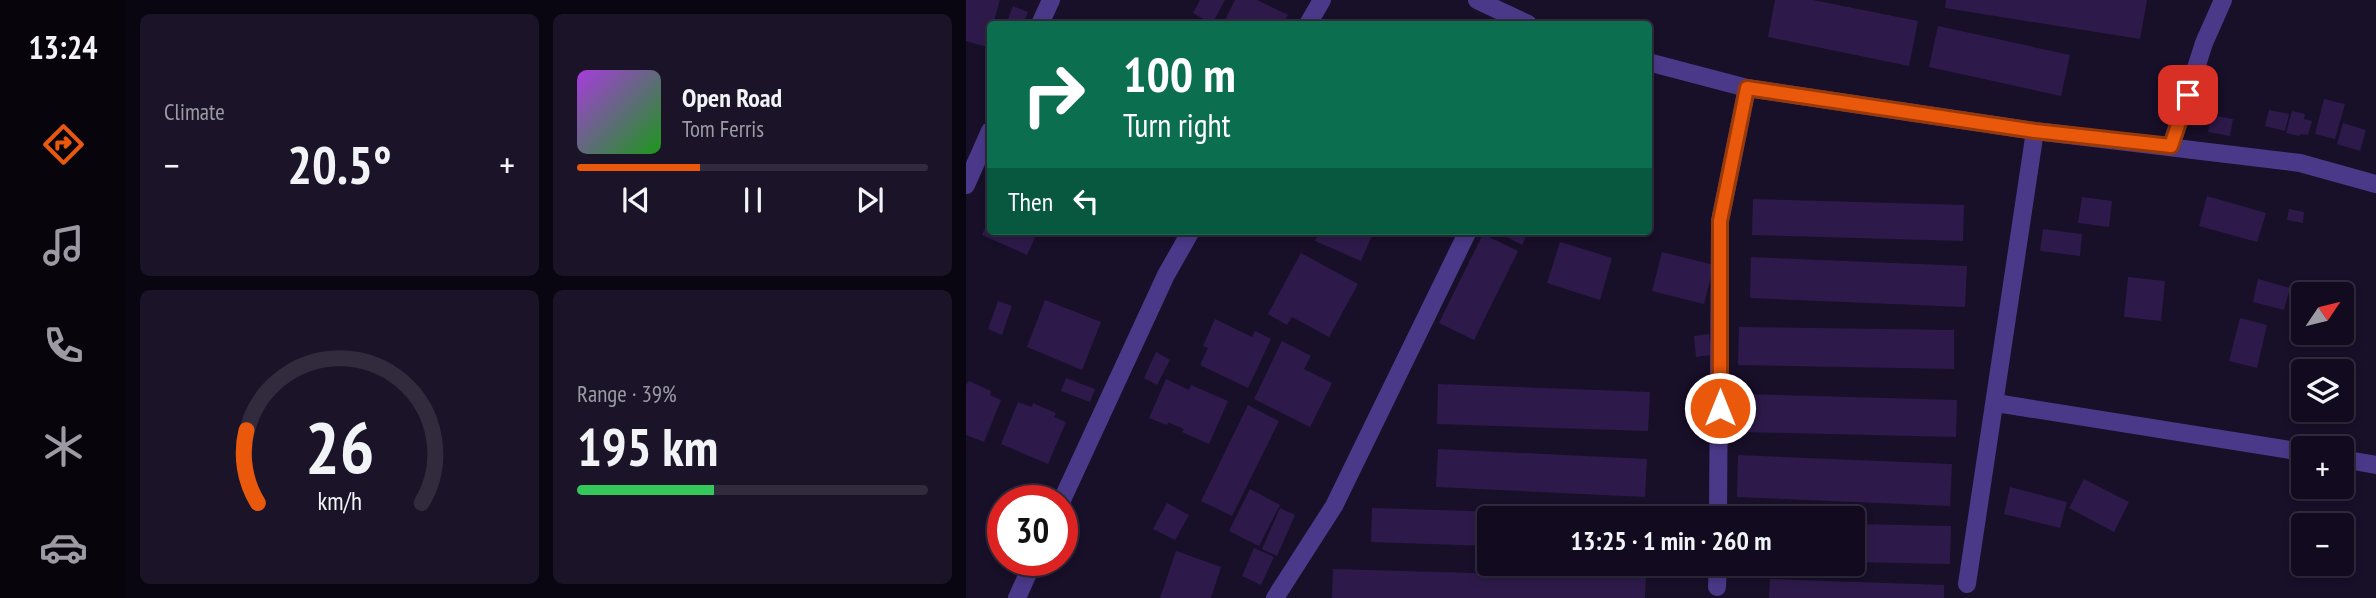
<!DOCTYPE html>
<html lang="en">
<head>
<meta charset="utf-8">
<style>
  :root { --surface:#120b1f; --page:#1b1428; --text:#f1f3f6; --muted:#9c9ba4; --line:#312b3d; --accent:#ea580c }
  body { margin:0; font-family:"PT Sans Narrow",sans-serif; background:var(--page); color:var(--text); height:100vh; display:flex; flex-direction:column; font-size:26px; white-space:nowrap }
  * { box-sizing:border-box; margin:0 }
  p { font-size:23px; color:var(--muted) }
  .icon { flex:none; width:38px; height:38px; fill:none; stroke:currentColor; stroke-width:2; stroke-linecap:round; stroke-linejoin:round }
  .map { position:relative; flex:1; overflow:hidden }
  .drawer { display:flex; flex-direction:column; gap:14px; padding:14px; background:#0a0611; width:840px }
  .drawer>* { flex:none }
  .hud { position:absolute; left:21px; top:21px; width:665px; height:214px; border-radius:7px; box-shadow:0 4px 10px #0003,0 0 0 2px var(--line); background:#0b6e4f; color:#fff; overflow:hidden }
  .needle { width:46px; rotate:55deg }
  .controls { position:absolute; left:1325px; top:282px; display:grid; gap:14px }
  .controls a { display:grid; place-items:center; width:63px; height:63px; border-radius:7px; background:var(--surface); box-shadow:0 4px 10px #0003,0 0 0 2px var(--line); font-size:35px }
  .speed { position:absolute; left:21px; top:485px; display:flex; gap:14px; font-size:35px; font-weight:700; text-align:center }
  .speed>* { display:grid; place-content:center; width:91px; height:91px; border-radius:50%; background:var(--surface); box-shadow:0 4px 10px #0003,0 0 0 2px var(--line); line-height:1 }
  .speed .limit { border:10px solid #d22; background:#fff; color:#111 }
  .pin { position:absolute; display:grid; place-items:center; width:60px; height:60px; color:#fff; margin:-30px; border-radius:14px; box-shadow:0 4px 10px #0006 }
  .me { position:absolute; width:77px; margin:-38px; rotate:0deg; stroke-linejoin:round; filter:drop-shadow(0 0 5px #0008) }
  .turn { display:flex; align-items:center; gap:24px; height:147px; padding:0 21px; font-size:32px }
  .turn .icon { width:91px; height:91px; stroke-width:2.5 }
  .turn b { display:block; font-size:49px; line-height:60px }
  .then { display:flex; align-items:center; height:66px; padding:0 21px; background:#0003; gap:14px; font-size:26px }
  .big { font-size:52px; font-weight:800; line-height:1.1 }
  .drawer .card { flex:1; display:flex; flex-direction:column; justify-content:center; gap:10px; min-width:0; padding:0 24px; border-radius:10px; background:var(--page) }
  .drawer .dial { align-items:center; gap:0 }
  .dial svg { height:182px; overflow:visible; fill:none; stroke:var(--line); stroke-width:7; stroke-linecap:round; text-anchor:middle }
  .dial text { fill:var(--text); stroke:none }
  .song { display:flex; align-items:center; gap:21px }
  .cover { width:84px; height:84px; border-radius:10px; background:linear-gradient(135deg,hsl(280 70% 55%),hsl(120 70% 35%)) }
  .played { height:7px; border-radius:4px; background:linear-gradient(90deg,var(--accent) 35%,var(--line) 35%) }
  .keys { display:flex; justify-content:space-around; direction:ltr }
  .heat { display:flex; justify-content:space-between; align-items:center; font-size:38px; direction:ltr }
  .charge { height:10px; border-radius:5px; background:linear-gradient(90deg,#34c759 39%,var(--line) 0) }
  .drawer .tiles { flex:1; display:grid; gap:14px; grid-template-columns:repeat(2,1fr) }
  .trip { position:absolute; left:511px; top:506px; width:388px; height:70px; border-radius:7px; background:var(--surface); box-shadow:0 4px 10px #0003,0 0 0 2px var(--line); font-weight:800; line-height:70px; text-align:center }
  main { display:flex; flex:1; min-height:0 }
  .tab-bar { display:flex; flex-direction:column; width:126px; justify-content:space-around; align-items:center; background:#07040c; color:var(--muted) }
  .tab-bar .icon { width:49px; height:49px }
  .tab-bar .on { color:var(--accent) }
  .tab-bar b { font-size:32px; color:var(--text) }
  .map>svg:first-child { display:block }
  .building { fill:#2d1a4a }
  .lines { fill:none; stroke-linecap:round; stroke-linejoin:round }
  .minor { stroke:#4a3989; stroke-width:18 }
  .route-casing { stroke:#983908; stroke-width:18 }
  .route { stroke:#ea580c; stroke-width:12 }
</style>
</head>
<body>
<main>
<nav class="tab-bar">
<b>13:24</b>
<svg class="icon on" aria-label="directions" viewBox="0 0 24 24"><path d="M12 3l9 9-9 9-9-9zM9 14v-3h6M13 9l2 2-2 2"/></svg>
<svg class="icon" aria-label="music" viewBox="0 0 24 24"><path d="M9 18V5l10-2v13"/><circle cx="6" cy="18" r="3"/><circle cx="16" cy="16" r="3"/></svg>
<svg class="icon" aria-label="phone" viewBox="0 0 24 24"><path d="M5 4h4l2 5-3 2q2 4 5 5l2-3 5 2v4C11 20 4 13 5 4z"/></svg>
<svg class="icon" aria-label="climate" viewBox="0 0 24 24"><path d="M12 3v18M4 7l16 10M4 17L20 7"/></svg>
<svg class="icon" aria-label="car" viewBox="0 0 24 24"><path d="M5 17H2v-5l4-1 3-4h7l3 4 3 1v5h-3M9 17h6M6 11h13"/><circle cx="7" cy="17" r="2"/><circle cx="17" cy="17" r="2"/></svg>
</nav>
<section class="drawer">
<div class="tiles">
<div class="card"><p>Climate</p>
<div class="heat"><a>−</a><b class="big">20.5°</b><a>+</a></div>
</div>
<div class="card">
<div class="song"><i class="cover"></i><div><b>Open Road</b><p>Tom Ferris</p></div></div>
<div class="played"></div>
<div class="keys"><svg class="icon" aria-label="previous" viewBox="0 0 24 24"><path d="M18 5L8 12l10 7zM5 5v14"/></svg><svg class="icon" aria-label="pause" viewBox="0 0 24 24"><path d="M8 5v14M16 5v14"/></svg><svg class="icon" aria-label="next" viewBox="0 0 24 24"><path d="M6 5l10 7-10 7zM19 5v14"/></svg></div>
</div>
<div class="card dial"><svg viewBox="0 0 100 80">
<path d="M14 69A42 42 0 1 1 86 69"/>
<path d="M14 69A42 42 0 0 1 9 37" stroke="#ea580c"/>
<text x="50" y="56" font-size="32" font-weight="700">26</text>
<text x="50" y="72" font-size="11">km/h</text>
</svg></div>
<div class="card"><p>Range · 39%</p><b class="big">195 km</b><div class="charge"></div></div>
</div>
</section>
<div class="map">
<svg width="1410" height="598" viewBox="0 0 1410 598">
  <rect width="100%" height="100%" fill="#180f29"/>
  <g class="building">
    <path d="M0 0H34L27 24H24L21 47 0 41Z"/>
    <path d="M234 0H259L246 24 227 13Z"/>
    <path d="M269 0H291L322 15 317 24H257Z"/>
    <path d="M809 0H847L952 21 943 66 802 37Z"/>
    <path d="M980 0H1181L1174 39 979 8Z"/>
    <path d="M47 6 62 12 57 24H40Z"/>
    <path d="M972 26 1104 55 1095 96 963 67Z"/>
    <path d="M1358 99 1379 104 1369 139 1349 134Z"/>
    <path d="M682 107H687L686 155H682Z"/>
    <path d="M1303 110 1323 114 1319 131 1299 126Z"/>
    <path d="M1326 111 1339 114 1338 119 1346 121 1342 135 1334 134V136L1320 133Z"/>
    <path d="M1245 115 1267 119 1264 136 1242 132Z"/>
    <path d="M1377 123 1400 130 1394 151 1371 144Z"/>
    <path d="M682 162H685L686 204H682Z"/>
    <path d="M1241 196 1300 213 1291 242 1233 226Z"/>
    <path d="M1116 197 1146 201 1143 227 1112 223Z"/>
    <path d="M787 199 998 205 997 241 786 235Z"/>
    <path d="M1323 209 1338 212 1337 223 1321 220Z"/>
    <path d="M24 216V231H72L61 255 16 235Z"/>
    <path d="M1077 229 1116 234 1114 256 1074 251Z"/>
    <path d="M354 231H408L395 261 349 241Z"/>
    <path d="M529 231H563L556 245Z"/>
    <path d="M517 234 552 251 508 340 473 323Z"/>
    <path d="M594 242 646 258 634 300 581 283Z"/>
    <path d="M696 252 748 265 738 304 686 291Z"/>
    <path d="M335 253 392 284 363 337 326 317 321 325 302 314Z"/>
    <path d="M785 257 1001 266 999 307 784 298Z"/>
    <path d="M1162 277 1199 281 1195 321 1158 317Z"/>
    <path d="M1292 279 1324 288 1318 310 1287 302Z"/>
    <path d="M79 300 135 322 116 370 61 347Z"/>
    <path d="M32 301 46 306 36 335 22 329Z"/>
    <path d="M1274 318 1301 325 1291 368 1263 361Z"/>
    <path d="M249 319 286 337 289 331 305 339 282 388 234 365 242 348 237 346Z"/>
    <path d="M773 327 988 330V369L772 365Z"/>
    <path d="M743 334 745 355 730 357 728 336Z"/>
    <path d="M316 341 345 356 338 369 366 383 344 427 288 399Z"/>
    <path d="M190 352 204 360 191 385 178 378Z"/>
    <path d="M100 378 129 389 124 402 95 391Z"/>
    <path d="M200 379 223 390 225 385 262 401 243 444 216 432 218 429 202 422 201 425 183 418Z"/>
    <path d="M3 381 25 391 24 395 35 400 18 442 0 435V385Z"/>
    <path d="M472 384 684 392 682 431 471 424Z"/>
    <path d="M776 394 991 400 990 437 775 432Z"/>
    <path d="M52 402 66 407 67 403 90 413 88 417 100 422 82 464 35 444Z"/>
    <path d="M282 405 313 421 266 516 235 501Z"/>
    <path d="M472 449 681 459 679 497 470 487Z"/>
    <path d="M772 455 986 464 984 506 771 497Z"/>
    <path d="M1118 479 1163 502 1148 532 1103 508Z"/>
    <path d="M1044 487 1101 502 1094 528 1038 514Z"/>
    <path d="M284 489 314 505 293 546 263 531Z"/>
    <path d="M201 503 223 515 209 540 187 529Z"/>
    <path d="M314 508 329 515 311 556 296 549Z"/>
    <path d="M406 508 670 516V518H523V546L405 542Z"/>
    <path d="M887 524 985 526 984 564 887 562Z"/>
    <path d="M288 548 308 557 295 585 276 576Z"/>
    <path d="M210 551 255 567 245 598H194Z"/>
    <path d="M367 569 680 578 679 598H366Z"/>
    <path d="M804 579 978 585V598H803Z"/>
  </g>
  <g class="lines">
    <g class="minor">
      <path d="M511 0 562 24"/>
      <path d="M74 24 85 0"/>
      <path d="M342 24 356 0"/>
      <path d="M682 62 781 88 1069 131 1334 163 1410 184"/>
      <path d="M1205 146 1238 43 1257 0"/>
      <path d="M0 185 24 131"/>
      <path d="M1030 403 1337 452"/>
      <path d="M1376 459 1410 465"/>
      <path d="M96 500 200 275 225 231"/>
      <path d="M752 518 754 221 781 88"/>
      <path d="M1001 584 1069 131"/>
      <path d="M751 587 752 564"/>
      <path d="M51 598 68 560"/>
      <path d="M309 598 368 506 502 231"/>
    </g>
  </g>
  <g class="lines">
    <g class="route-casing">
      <path id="route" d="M754 408V221L781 88 1069 131 1205 146 1222 95"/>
    </g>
    <use href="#route" class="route"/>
  </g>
</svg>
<div class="controls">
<a><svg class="needle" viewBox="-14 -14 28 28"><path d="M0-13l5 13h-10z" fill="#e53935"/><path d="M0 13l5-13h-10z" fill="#9c9ba4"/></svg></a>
<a><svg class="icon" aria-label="layers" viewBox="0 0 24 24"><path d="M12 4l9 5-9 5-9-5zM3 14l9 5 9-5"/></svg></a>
<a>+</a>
<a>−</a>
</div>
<div class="speed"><div class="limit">30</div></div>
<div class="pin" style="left:1222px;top:95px;background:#d93025"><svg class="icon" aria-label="arrive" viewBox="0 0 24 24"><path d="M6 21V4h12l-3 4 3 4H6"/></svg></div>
<svg class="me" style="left:754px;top:408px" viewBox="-20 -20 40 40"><circle r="17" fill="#ea580c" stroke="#fff" stroke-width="3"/><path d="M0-11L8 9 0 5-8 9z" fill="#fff"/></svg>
<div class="trip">13:25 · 1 min · 260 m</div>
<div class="hud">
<div class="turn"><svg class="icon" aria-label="right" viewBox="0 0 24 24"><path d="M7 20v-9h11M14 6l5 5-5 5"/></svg><div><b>100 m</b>Turn right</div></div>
<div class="then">Then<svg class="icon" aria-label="left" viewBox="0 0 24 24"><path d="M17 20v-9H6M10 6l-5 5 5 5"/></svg></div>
</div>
</div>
</main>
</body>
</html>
